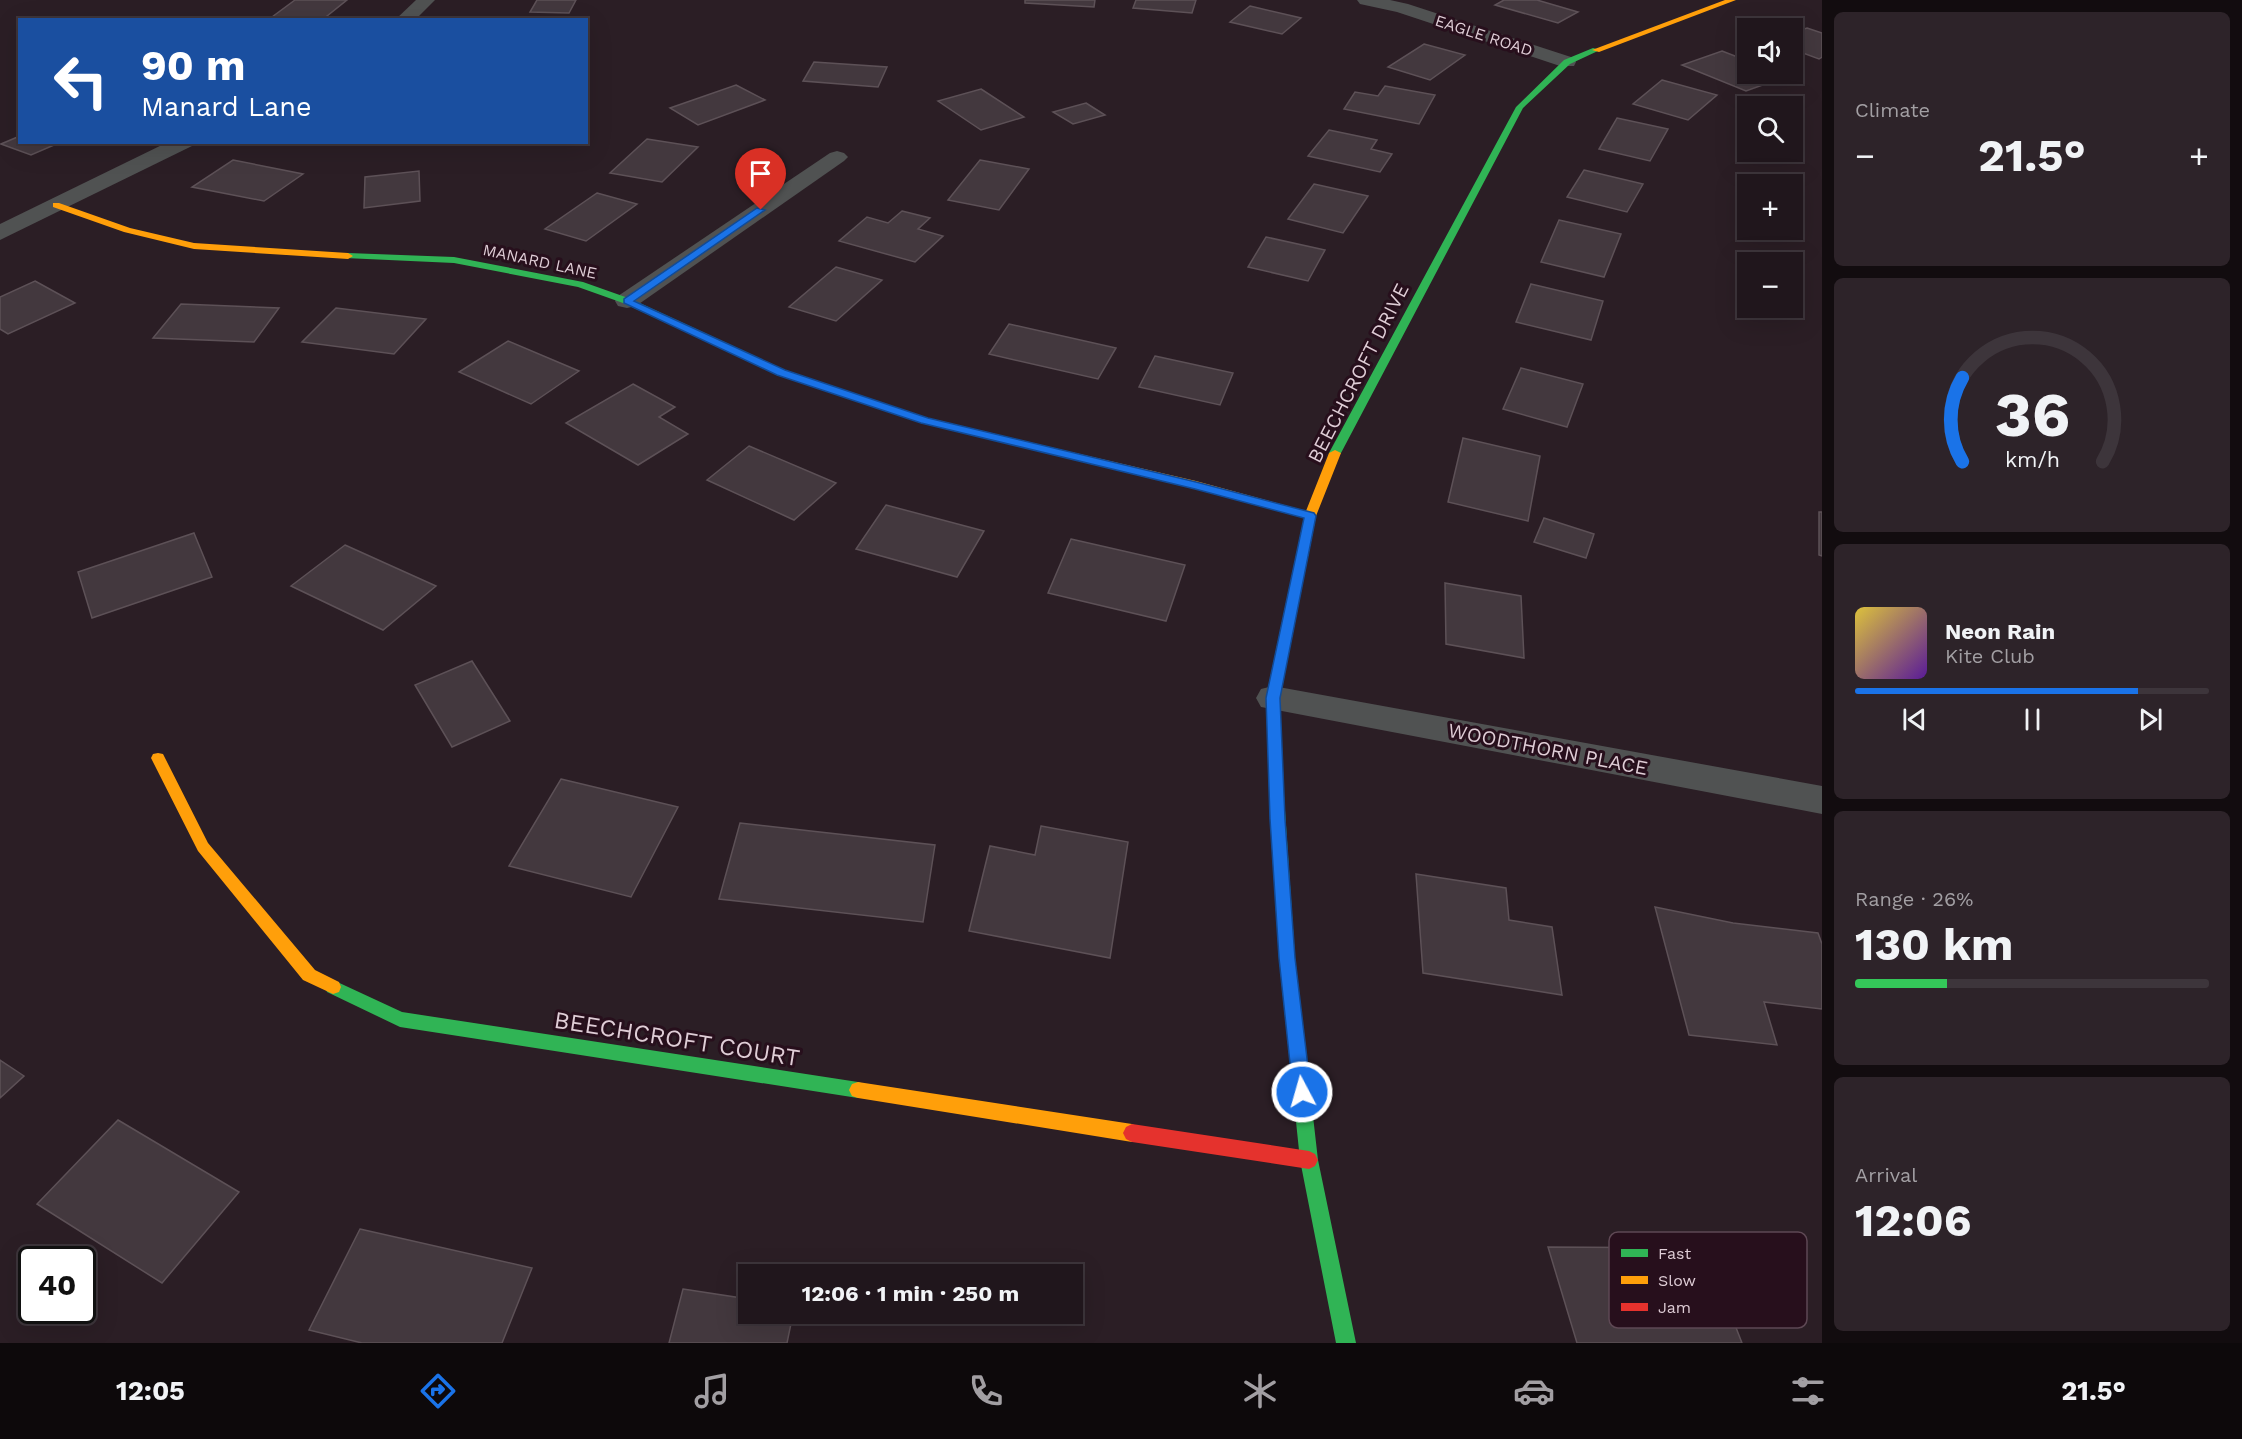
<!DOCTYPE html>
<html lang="en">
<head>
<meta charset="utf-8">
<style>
  :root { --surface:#20161c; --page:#2d2329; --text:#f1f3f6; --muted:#a29fa3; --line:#3d353b; --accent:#1a73e8 }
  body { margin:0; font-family:"Work Sans",sans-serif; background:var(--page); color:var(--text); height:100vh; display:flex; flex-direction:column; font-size:22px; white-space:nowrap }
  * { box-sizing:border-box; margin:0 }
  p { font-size:20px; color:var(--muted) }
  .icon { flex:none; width:33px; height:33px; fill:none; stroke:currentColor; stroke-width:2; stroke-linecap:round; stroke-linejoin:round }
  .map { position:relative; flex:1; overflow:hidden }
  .details { display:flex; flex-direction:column; gap:12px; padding:12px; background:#120c0f; width:420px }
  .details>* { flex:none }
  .hud { position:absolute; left:18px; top:18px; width:570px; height:126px; border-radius:0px; box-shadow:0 6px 24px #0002,0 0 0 2px var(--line); background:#1a4fa0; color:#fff; overflow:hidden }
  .fabs { position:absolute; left:1737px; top:18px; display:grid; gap:12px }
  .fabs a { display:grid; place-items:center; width:66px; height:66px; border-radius:0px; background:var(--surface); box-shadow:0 6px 24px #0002,0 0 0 2px var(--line); font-size:30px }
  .speed { position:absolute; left:18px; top:1246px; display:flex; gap:12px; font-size:30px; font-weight:700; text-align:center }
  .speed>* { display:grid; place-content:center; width:78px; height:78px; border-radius:50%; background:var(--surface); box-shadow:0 6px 24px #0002,0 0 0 2px var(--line); line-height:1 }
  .speed .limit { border:3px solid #111; border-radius:9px; background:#fff; color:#111 }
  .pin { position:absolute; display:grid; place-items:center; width:51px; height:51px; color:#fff; margin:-62px -26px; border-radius:50% 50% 50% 0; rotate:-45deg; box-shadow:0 0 6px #0007 }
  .pin .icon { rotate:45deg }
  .me { position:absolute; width:66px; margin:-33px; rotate:354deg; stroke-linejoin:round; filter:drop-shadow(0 0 4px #0008) }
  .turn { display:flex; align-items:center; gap:21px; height:126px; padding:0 24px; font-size:27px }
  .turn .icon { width:78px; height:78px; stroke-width:2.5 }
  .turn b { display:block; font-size:42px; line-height:51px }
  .big { font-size:45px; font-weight:700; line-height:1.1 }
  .details .card { flex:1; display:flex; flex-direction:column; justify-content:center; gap:9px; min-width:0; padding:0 21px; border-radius:9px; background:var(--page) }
  .details .dial { align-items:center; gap:0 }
  .dial svg { height:156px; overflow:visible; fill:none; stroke:var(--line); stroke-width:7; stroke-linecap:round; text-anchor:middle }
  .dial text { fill:var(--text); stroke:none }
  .song { display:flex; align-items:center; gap:18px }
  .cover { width:72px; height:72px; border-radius:9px; background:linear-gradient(135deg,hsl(50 70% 55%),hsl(270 70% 35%)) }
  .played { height:6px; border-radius:3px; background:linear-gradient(90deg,var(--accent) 80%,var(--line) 80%) }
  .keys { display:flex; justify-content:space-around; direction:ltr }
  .heat { display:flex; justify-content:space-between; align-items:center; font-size:33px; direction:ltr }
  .charge { height:9px; border-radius:4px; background:linear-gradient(90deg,#34c759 26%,var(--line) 0) }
  .trip { position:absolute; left:738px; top:1264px; width:345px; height:60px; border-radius:0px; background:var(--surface); box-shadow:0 6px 24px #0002,0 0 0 2px var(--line); font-weight:700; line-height:60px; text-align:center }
  .dock { display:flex; height:96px; justify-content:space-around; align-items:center; background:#0d090b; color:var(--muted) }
  .dock .icon { width:42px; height:42px }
  .dock .current { color:var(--accent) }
  .dock b { font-size:27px; color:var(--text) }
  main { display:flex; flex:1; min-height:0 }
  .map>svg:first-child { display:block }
  .building { fill:#43383e; stroke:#5d5157; stroke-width:1.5 }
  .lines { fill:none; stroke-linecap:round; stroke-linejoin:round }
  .street { fill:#505252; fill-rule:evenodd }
  .fast { fill:#30b455; fill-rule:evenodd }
  .slow { fill:#ff9f0a; fill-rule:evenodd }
  .jam { fill:#e5322d; fill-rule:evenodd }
  .route { fill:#1a73e8; stroke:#114b97; stroke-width:1.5 }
  .labels { text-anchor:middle; stroke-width:6; stroke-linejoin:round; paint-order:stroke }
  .far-street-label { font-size:16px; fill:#dfcdd6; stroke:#270f1c }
  .street-label { font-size:20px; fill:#dfcdd6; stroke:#270f1c }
  .near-street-label { font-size:24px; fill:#dfcdd6; stroke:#270f1c }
  .key { fill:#270f1c; stroke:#5e4854; stroke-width:1.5 }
  .key-label { font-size:16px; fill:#dfcdd6 }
</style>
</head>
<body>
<main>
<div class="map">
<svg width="1822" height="1343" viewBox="0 0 1822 1343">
  <rect width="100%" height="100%" fill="#2b1e25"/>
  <g class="building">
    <path d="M295 0H347L322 20H268Z"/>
    <path d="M537 0H576L569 13 530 12Z"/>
    <path d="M1025 0H1095L1094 7 1025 3Z"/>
    <path d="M1136 0H1196L1192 13 1133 8Z"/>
    <path d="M1504 0H1537L1578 12 1558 23 1495 5Z"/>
    <path d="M1250 6 1301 18 1282 34 1230 22Z"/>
    <path d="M1807 28 1822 33V57L1819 59 1792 49V33Z"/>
    <path d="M1424 44 1465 55 1430 80 1388 67Z"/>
    <path d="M1722 51 1748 61V74H1756L1774 81 1746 91 1682 65Z"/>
    <path d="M814 62 887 67 878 87 803 81Z"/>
    <path d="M1662 80 1717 95 1688 120 1633 104Z"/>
    <path d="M736 85 765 100 698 125 670 108Z"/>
    <path d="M1385 86 1435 95 1419 124 1344 109 1355 92 1378 96Z"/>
    <path d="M981 89 1024 117 981 130 938 101Z"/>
    <path d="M1086 103 1105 115 1073 124 1053 112Z"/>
    <path d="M1617 118 1668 129 1650 161 1599 149Z"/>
    <path d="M1329 130 1377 140 1371 149 1392 154 1380 172 1308 156Z"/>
    <path d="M20 136V142H61L31 155 1 144Z"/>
    <path d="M647 139 698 147 662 182 610 173Z"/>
    <path d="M233 160 303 174 264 201 192 187Z"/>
    <path d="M980 160 1029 169 999 210 948 200Z"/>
    <path d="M1584 170 1643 184 1627 212 1567 197Z"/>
    <path d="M419 171 420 201 364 208 365 177Z"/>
    <path d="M1314 184 1368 196 1343 233 1288 219Z"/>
    <path d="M597 193 637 204 586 241 545 229Z"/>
    <path d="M902 211 930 218 918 229 943 236 915 262 839 241 867 217 888 223Z"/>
    <path d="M1559 220 1621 234 1604 277 1541 262Z"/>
    <path d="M1266 237 1325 250 1308 281 1248 267Z"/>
    <path d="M836 267 882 280 836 321 789 307Z"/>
    <path d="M35 281 75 303 8 334 0 329V297Z"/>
    <path d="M1531 284 1603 301 1591 340 1516 322Z"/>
    <path d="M181 304 279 308 254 342 153 338Z"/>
    <path d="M336 308 426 319 394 354 302 342Z"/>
    <path d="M1009 324 1116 348 1098 379 989 354Z"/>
    <path d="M508 341 579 371 531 404 459 372Z"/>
    <path d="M1155 356 1233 373 1220 405 1139 387Z"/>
    <path d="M1521 368 1583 384 1567 427 1503 409Z"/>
    <path d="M633 384 675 407 659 417 688 434 638 465 566 423Z"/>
    <path d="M1463 438 1540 456 1528 521 1448 502Z"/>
    <path d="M749 446 836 483 794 520 707 480Z"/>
    <path d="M886 505 984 531 957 577 856 549Z"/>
    <path d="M1819 512H1822V556L1819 555Z"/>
    <path d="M1544 518 1594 534 1586 558 1534 542Z"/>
    <path d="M194 533 212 577 92 618 78 572Z"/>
    <path d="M1071 539 1185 565 1166 621 1048 593Z"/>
    <path d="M345 545 436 586 383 630 291 586Z"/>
    <path d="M1445 583 1521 596 1524 658 1446 644Z"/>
    <path d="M472 661 510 721 452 747 415 685Z"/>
    <path d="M561 779 678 807 631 897 509 866Z"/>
    <path d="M740 823 935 845 923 922 719 899Z"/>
    <path d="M1041 826 1128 842 1110 958 969 931 990 846 1035 855Z"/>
    <path d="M1416 874 1506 888 1509 920 1552 927 1562 995 1423 973Z"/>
    <path d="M1655 907 1733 923 1818 933 1822 944V1009L1764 1002 1777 1045 1689 1035Z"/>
    <path d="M0 1060 24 1076 0 1098Z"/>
    <path d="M118 1120 239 1192 162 1283 37 1204Z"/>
    <path d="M360 1229 532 1268 502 1343H362L309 1330Z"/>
    <path d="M1548 1247 1705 1248 1742 1343H1577Z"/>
    <path d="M683 1289 748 1299V1314H793L787 1343H669Z"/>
  </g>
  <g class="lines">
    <g class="street">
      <path d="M416 0H435L415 20H395Z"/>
      <path d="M1357 0H1390L1408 4 1574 58 1576 62 1574 66H1560L1397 12 1360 4Z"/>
      <path d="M168 142H195L192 146 0 240V224Z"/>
      <path d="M837 151 844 153 848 157 844 161 636 306 627 308 618 306 615 301 618 296 830 153Z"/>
      <path d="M1273 686 1822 786V814L1261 707 1256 698 1261 689Z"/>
    </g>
    <g class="fast">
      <path d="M1593 48 1600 50 1570 64 1523 108 1341 453 1339 455H1331L1329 453 1516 107 1564 60Z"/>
      <path d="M348 253 454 257 583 282 631 299 785 370 928 418 1071 452 1077 455 1071 458 921 423 777 374 623 303 578 287 454 263 345 258V254Z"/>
      <path d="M1276 775 1281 777 1283 781 1295 958 1318 1160 1356 1343H1336L1300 1160 1279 958 1269 781 1271 777Z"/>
      <path d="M333 980 402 1012 858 1082 864 1084 867 1090 864 1096 858 1098 400 1027 327 992 325 987 327 982Z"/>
    </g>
    <g class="slow">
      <path d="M1725 0H1736L1599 52 1592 50Z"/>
      <path d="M53 203H59L130 228 194 243 348 253 353 256 348 259 194 249 124 232 53 207Z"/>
      <path d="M1335 450 1341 453 1316 516 1280 698 1283 781 1281 785H1271L1269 781 1266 698 1304 518 1194 488 1067 457 1065 455 1071 452 1196 481 1306 511 1329 453Z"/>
      <path d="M158 753 163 754 208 843 315 970 339 982 341 987 339 992 333 994 303 980 198 851 151 758 153 754Z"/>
      <path d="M858 1082 1132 1124 1138 1127 1141 1133 1138 1139 1132 1142 858 1098 852 1096 849 1090 852 1084Z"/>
    </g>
    <path class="jam" d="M1132 1124 1309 1151 1315 1154 1318 1160 1315 1166 1309 1169 1132 1142 1126 1139 1123 1133 1126 1127Z"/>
  </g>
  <path class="route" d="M757 208 765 210 634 301 785 370 928 418 1196 482 1314 513 1316 516 1280 698 1285 819 1295 958 1311 1092 1308 1098 1302 1101 1295 1098 1293 1092 1279 958 1270 819 1266 698 1304 518 1195 489 921 423 777 375 624 303V299Z"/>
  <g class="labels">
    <g class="far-street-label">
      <text transform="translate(1484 35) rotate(18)" y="6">EAGLE ROAD</text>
      <text transform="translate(540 261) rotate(12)" y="6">MANARD LANE</text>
    </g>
    <g class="street-label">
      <text transform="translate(1358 373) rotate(-63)" y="7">BEECHCROFT DRIVE</text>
      <text transform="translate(1548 749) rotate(11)" y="7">WOODTHORN PLACE</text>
    </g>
    <g class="near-street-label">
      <text transform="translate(677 1039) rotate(9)" y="8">BEECHCROFT COURT</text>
    </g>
  </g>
  <rect x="1609" y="1232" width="198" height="96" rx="9" class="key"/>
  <rect x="1621" y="1249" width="27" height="8" fill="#30b455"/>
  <rect x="1621" y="1276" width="27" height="8" fill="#ff9f0a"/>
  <rect x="1621" y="1303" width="27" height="8" fill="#e5322d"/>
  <g class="key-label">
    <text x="1658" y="1259">Fast</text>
    <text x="1658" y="1286">Slow</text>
    <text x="1658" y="1313">Jam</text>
  </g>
</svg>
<div class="fabs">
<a><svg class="icon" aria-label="sound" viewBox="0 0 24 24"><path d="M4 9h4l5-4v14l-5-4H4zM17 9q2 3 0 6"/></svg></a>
<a><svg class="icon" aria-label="search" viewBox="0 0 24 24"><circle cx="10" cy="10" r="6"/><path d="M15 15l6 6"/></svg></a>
<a>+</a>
<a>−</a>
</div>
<div class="speed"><div class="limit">40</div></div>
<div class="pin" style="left:761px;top:210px;background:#d93025"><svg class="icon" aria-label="arrive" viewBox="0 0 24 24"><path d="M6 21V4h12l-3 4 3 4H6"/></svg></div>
<svg class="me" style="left:1302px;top:1092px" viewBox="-20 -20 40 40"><circle r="17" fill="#1a73e8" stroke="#fff" stroke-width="3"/><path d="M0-11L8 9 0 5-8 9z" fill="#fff"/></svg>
<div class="trip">12:06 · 1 min · 250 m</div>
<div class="hud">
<div class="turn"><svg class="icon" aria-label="left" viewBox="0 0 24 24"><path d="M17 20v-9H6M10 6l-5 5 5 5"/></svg><div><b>90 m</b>Manard Lane</div></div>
</div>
</div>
<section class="details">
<div class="card"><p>Climate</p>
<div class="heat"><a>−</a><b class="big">21.5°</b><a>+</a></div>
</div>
<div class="card dial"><svg viewBox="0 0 100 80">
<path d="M14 69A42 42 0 1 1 86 69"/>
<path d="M14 69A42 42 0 0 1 14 26" stroke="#1a73e8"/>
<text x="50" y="56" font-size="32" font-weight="700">36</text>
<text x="50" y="72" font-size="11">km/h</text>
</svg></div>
<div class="card">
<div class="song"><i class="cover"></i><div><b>Neon Rain</b><p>Kite Club</p></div></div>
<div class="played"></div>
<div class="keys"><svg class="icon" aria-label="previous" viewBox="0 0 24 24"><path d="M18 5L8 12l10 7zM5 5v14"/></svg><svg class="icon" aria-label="pause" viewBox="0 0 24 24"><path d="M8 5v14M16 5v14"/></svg><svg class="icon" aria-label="next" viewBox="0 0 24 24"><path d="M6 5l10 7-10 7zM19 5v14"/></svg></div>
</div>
<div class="card"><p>Range · 26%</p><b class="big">130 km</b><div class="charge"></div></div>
<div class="card"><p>Arrival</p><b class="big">12:06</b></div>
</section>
</main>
<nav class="dock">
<b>12:05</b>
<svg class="icon current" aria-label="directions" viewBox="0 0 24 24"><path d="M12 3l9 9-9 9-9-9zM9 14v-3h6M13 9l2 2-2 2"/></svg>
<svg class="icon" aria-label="music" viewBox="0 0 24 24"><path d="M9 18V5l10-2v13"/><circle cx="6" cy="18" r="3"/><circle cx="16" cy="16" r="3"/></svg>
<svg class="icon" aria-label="phone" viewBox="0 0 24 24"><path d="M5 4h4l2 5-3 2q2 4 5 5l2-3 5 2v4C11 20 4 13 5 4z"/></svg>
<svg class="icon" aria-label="climate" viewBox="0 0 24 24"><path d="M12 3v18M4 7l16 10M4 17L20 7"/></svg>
<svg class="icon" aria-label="car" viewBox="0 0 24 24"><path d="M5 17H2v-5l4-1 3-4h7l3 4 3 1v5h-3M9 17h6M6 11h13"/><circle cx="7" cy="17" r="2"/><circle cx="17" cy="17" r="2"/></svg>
<svg class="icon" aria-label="filters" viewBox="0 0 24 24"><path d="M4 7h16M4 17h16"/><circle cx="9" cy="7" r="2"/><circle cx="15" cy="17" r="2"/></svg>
<b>21.5°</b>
</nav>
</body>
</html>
